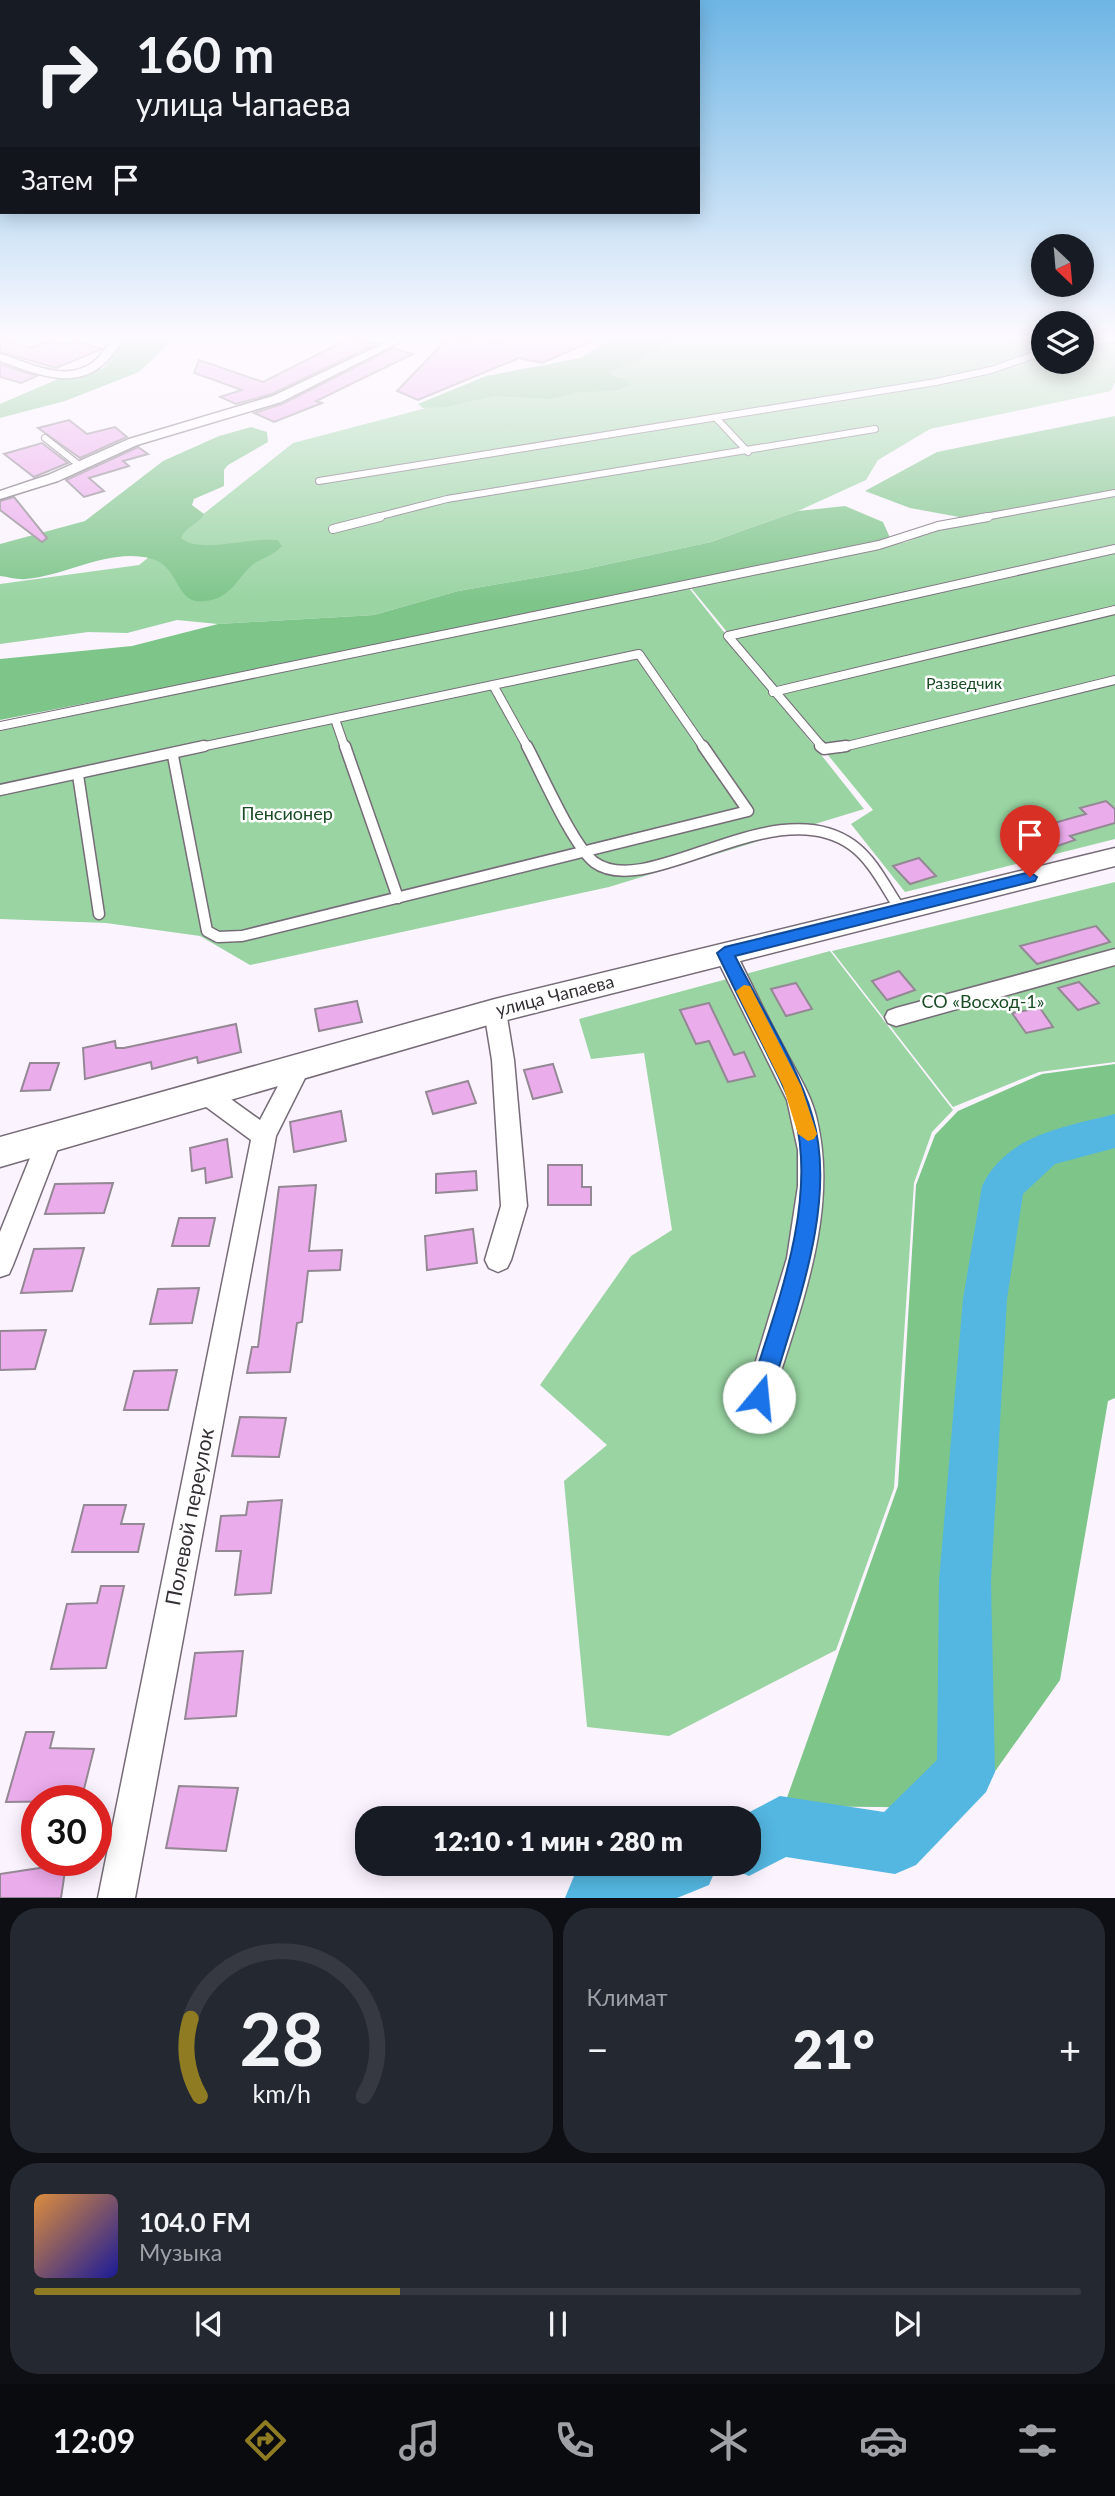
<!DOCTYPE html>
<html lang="ru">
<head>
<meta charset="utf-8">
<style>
  :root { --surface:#171b24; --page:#242831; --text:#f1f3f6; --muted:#9ea1a6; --line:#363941; --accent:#8f7c22 }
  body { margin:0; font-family:Lato,sans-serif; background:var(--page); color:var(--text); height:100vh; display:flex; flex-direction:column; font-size:26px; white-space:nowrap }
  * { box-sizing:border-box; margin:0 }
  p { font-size:23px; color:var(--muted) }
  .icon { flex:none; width:38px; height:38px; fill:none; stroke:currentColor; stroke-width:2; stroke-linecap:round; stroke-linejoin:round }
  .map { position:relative; height:1898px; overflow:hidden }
  .details { display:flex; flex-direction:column; gap:10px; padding:10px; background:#0d0f14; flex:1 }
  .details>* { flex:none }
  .guide { position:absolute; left:0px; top:0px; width:700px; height:214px; box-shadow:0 4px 18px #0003; background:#171b24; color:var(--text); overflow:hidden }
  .needle { width:46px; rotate:154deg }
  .fabs { position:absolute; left:1031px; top:234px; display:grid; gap:14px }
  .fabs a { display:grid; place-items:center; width:63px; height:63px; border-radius:50%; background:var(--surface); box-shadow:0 4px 18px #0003; font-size:35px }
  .speed { position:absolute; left:21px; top:1785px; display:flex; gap:14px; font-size:35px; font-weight:700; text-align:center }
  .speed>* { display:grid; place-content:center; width:91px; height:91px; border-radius:50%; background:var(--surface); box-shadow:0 4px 18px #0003; line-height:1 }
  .speed .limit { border:10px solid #d22; background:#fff; color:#111 }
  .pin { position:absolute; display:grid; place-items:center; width:60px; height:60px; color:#fff; margin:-72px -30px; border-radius:50% 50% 50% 0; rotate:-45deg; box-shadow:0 0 7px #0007 }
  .pin .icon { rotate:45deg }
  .me { position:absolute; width:77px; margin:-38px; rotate:17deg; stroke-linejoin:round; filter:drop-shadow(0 0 5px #0008) }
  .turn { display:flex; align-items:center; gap:24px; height:147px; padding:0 21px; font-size:32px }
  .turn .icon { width:91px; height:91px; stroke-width:2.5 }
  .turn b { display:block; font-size:49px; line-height:60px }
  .then { display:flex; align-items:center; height:66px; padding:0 21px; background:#0003; gap:14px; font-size:26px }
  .big { font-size:52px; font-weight:800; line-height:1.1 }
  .details .widget { flex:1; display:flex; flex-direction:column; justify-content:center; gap:10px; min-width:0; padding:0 24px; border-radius:28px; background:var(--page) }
  .details .dial { align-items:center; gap:0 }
  .dial svg { height:182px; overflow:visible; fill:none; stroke:var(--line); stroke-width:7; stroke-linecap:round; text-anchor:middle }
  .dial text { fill:var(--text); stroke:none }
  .song { display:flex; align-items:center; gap:21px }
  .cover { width:84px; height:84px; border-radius:10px; background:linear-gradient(135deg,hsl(30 70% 55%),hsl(240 70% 35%)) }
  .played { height:7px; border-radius:4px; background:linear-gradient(90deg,var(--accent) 35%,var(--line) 35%) }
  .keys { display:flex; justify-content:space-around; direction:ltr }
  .heat { display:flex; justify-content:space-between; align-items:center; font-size:38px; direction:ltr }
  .details .tiles { flex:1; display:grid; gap:10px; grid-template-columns:1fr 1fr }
  .widget:last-child { grid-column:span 2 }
  .trip { position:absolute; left:355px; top:1806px; width:406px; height:70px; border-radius:28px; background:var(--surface); box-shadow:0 4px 18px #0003; font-weight:800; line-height:70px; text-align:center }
  .menu { display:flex; height:112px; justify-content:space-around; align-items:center; background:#090b0e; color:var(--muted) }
  .menu .icon { width:49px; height:49px }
  .menu .selected { color:var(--accent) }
  .menu b { font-size:32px; color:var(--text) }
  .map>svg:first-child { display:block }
  .green { fill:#99d4a2 }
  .forest { fill:#7ec58a }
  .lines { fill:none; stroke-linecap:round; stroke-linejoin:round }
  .river { fill:#54b7e1; fill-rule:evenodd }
  .building { fill:#ebacec; stroke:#948894; stroke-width:2 }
  .lane-far2-casing { stroke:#766c78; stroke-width:8 }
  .lane-far1-casing { stroke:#766c78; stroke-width:10 }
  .lane-casing { stroke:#766c78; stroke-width:13 }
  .street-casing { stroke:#766c78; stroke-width:3 }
  .secondary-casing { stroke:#766c78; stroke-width:3 }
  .lane-far2 { stroke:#fff; stroke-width:6 }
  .lane-far1 { stroke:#fff; stroke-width:8 }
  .lane { stroke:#fff; stroke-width:10 }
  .street { fill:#fff; fill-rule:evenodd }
  .secondary { fill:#fff; fill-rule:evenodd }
  .route { fill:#1a73e8; stroke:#114b97; stroke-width:2 }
  .slow { fill:#f59e0b }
  .labels { text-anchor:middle; stroke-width:5; stroke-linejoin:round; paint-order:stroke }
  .far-park-label { font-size:16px; fill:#1a4c25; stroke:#fff }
  .park-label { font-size:18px; fill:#1a4c25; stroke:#fff }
  .street-label { font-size:18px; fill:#332f34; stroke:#fff }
  .near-street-label { font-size:21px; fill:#332f34; stroke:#fff }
</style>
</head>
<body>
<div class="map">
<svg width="1115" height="1898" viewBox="0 0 1115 1898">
  <rect width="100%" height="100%" fill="#fbf3fe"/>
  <g class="green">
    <path d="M630 338H991L1043 341V362H1082V338H1115V382L1111 391 930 429 878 460 866 480 798 511 711 542 581 570 458 591 374 615 218 624 177 620 127 633 88 632 0 644V584L139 565 293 443 571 370Z"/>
    <path d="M1115 496V839L905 892 851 824 873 810 691 588 906 542 942 528Z"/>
    <path d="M689 588 864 809 609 887 250 965 200 936 106 923 0 919V731Z"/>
    <path d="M1115 882V1062L1039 1072 953 1107 832 951Z"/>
    <path d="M830 951 953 1110 932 1132 914 1183 894 1488 836 1650 669 1736 587 1727 564 1481 607 1445 540 1385 631 1256 672 1230 644 1053 591 1059 579 1019Z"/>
  </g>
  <g class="forest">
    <path d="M129 338H175L139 372 65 401 0 418V404L58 379 104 368 123 341Z"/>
    <path d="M614 338H672L651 354 609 372 612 376 629 381 630 386 613 391 579 392 551 399 495 396 445 407 423 408 418 404 486 376 580 358Z"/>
    <path d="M1115 416V490L970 519 910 508 865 491 937 452Z"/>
    <path d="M251 427 267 432 268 442 228 465 224 470V486L194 499 192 505 204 514C198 525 185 527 181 538 200 555 251 536 278 540L282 546C274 555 265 557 255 563 238 575 233 598 206 601 174 606 182 568 152 559 110 547 67 576 26 579 17 580 9 577 0 576V544L85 521 163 461 219 436Z"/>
    <path d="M845 506 883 522 891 540 470 628 0 720V659L132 646 218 624 374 615 458 591 581 570 711 542 798 511Z"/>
    <path d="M1115 1064V1398L1108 1401 1060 1680 969 1808 784 1806 898 1486 916 1185 935 1135 958 1111 1042 1074Z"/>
  </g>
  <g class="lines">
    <g class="river">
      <path d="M1115 1114V1148L1055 1164 1023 1194 1007 1299 991 1581 995 1772 986 1792 916 1865 895 1874 786 1857 749 1876 728 1867 726 1864H749V1818H738L780 1796 884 1812 937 1760 939 1581 963 1299 982 1186C1007 1134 1065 1127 1115 1114Z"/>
      <path d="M600 1864H718L709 1885 677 1898H565L574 1876Z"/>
    </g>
  </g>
  <g class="building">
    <path d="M0 338 31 348 51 340 65 345 74 341 102 349 56 368 0 352Z"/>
    <path d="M350 338 376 344 272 394 236 404 220 397 242 390 194 373 199 360 263 382Z"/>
    <path d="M448 338 465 341 480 338 496 342 507 338H599L542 363 519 358 418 400 397 391Z"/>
    <path d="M393 348 413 354 316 401 322 403 274 422 254 413 282 404Z"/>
    <path d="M0 364 24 372 37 376 21 383 0 377Z"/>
    <path d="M69 420 87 434 115 427 127 437 80 458 38 428Z"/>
    <path d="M42 443 68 463 34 477 4 454Z"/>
    <path d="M138 447 148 454 123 461 129 466 89 478 104 491 84 497 66 480Z"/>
    <path d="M14 497 47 538 42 542 0 510V501Z"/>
    <path d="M1106 801 1115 809V823L1070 836 1075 840 1051 848 1033 829 1086 814 1080 808Z"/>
    <path d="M919 858 936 876 910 884 893 866Z"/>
    <path d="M1096 926 1110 942 1037 964 1020 946Z"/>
    <path d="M899 971 915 990 887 1000 872 981Z"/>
    <path d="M1079 982 1099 1003 1078 1010 1058 988Z"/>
    <path d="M796 983 812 1009 786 1016 771 989Z"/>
    <path d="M357 1001 362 1022 319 1031 315 1009Z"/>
    <path d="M709 1003 734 1055 744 1052 755 1076 728 1082 709 1041 696 1044 680 1010Z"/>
    <path d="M1040 1008 1053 1027 1026 1033 1012 1013Z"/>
    <path d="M236 1024 241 1052 198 1063 197 1057 152 1069 151 1062 85 1079 83 1048 115 1041 116 1048H124Z"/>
    <path d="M30 1063H59L50 1090 21 1091Z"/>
    <path d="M553 1064 562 1092 533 1099 524 1070Z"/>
    <path d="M468 1081 476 1103 433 1114 426 1092Z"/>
    <path d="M341 1111 346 1141 294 1152 290 1122Z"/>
    <path d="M227 1139 232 1177 206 1183 205 1168 192 1171 190 1148Z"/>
    <path d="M548 1165H582V1187H591V1205H548Z"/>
    <path d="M476 1171 477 1190 436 1193V1174Z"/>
    <path d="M113 1183 104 1213 45 1214 55 1184Z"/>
    <path d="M316 1185 309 1251 342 1250 340 1270 308 1271 302 1322 297 1323 290 1372 247 1373 252 1347H258L279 1187Z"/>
    <path d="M179 1218H215L209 1246H172Z"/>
    <path d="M473 1229 477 1263 427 1270 425 1236Z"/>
    <path d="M84 1248 72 1291 21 1293 34 1249Z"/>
    <path d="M199 1288 192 1323 150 1324 158 1289Z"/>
    <path d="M46 1330 35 1369 0 1370V1331Z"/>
    <path d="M177 1370 168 1410H124L134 1371Z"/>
    <path d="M240 1417 286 1418 279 1457 232 1456Z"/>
    <path d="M282 1500 271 1593 235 1595 241 1551H216L221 1516 246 1515 248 1502Z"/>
    <path d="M84 1505H126L121 1524H144L138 1552H72Z"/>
    <path d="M101 1586H124L106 1668 51 1669 67 1604 97 1603Z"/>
    <path d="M243 1651 236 1716 185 1719 195 1653Z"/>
    <path d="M26 1732H54L50 1748 94 1749 81 1801 6 1802Z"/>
    <path d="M179 1786 238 1788 226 1851 166 1848Z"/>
    <path d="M66 1864 61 1898H0V1874Z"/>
  </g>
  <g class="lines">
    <g class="lane-far2-casing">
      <g id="lane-far2">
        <path d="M1082 342 1115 339"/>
        <path d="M717 419 748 452"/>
        <path d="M45 438 79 465"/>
        <path d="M319 481 936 382 991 370 1043 352"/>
        <path d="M373 518 447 499 875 429"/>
        <path d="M979 518 1115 493"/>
      </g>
    </g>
    <g class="lane-far1-casing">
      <g id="lane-far1">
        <path d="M333 529 380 517"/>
        <path d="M493 685 528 748"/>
        <path d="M773 692 1115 610"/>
        <path d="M335 719 345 748"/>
        <path d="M0 726 879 545 938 526 988 517"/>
        <path d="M196 748 639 654 704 748"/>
        <path d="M823 748 728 636 1115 549"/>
        <path d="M839 748 1115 680"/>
      </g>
    </g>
    <g class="lane-casing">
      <g id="lane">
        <path d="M345 746 398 898"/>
        <path d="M527 746C542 774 572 844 594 862 647 902 775 789 852 845 873 860 886 888 900 909"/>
        <path d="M820 746 824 749 846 746"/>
        <path d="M173 756 207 931 218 937 242 936 748 811 703 746"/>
        <path d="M78 775 99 914"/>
        <path d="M0 790 204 746"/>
      </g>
    </g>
    <g class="street-casing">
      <g id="street">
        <path d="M114 338H125C117 347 110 360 100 367 70 390 31 372 0 361V354C29 362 63 383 92 363 101 357 106 346 114 338Z"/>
        <path d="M395 338H408L281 402 137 445 58 481 0 499V491L48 475 129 439 273 396Z"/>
        <path d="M725 945 732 948 736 953C752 985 767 1017 784 1048 795 1070 810 1092 816 1116 840 1210 800 1308 773 1397L769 1407 759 1411 749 1407 745 1397 787 1258 798 1186V1150L787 1100 714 953 718 948Z"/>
        <path d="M1115 949V965L896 1026 888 1023 885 1017 888 1011 896 1008Z"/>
        <path d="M495 1003 503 1005 506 1011 514 1060 527 1206 511 1260 507 1268 498 1272 489 1268 485 1260 501 1206 492 1060 484 1011 487 1005Z"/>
        <path d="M299 1059 307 1061 310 1068 276 1136 135 1898H98L251 1140 198 1101 194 1094 198 1087 206 1084 214 1087 260 1120 291 1061Z"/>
        <path d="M50 1128 59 1131 62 1138 13 1265 9 1274 0 1277V1232L38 1138 41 1131Z"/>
      </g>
    </g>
    <g class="secondary-casing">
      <path id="secondary" d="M1115 848V866L495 1023 0 1167V1137L495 999Z"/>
    </g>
    <use href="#lane-far2" class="lane-far2"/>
    <use href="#lane-far1" class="lane-far1"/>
    <use href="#lane" class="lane"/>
    <use href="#street" class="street"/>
    <use href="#secondary" class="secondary"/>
  </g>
  <linearGradient id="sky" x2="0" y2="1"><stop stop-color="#6db5e5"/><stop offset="0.56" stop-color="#fdfaff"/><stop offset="1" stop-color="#fdfaff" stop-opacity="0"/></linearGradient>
  <rect width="1115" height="603" fill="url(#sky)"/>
  <path class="route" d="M1030 872 1037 877 1035 881 735 956C759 1004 798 1066 812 1115 839 1202 794 1313 770 1397L767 1405 759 1408 751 1405 748 1397C774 1312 818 1206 795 1117 789 1095 777 1074 767 1053 750 1020 733 986 717 953L725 947Z"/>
  <path class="slow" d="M744 985 750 986 801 1086 817 1134 814 1139 808 1141 798 1134 783 1086 736 991Z"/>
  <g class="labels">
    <g class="far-park-label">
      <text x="964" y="689">Разведчик</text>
    </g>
    <g class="park-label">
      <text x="287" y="820">Пенсионер</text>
      <text x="983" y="1008">СО «Восход-1»</text>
    </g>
    <g class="street-label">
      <text transform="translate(555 996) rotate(-14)" y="6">улица Чапаева</text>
    </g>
    <g class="near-street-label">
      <text transform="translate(190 1517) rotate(-79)" y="7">Полевой переулок</text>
    </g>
  </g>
</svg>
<div class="fabs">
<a><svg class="needle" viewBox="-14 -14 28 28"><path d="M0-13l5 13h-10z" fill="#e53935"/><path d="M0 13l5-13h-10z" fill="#9ea1a6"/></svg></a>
<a><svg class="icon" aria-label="layers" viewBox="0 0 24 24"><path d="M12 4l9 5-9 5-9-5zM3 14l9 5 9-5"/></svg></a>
</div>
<div class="speed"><div class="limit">30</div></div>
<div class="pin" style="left:1030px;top:877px;background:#d93025"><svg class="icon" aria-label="arrive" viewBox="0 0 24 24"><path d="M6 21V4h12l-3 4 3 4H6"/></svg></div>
<svg class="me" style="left:759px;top:1397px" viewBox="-20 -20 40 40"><circle r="19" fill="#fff"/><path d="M0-13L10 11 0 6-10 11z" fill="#1a73e8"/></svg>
<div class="trip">12:10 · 1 мин · 280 m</div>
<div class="guide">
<div class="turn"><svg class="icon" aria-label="right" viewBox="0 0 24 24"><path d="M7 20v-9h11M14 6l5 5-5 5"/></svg><div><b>160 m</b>улица Чапаева</div></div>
<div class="then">Затем<svg class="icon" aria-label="arrive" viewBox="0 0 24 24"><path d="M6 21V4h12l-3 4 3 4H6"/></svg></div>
</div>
</div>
<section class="details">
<div class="tiles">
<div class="widget dial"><svg viewBox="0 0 100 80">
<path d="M14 69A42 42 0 1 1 86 69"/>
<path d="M14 69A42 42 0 0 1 10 35" stroke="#8f7c22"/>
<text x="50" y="56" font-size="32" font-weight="700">28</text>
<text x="50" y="72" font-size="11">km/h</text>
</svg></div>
<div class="widget"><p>Климат</p>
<div class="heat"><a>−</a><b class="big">21°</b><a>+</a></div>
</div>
<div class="widget">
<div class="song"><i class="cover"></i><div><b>104.0 FM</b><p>Музыка</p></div></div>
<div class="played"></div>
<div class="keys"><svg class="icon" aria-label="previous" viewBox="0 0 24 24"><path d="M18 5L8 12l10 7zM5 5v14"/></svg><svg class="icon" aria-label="pause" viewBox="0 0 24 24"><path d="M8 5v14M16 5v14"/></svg><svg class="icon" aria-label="next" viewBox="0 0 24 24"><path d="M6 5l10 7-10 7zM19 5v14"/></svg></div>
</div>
</div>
</section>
<nav class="menu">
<b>12:09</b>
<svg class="icon selected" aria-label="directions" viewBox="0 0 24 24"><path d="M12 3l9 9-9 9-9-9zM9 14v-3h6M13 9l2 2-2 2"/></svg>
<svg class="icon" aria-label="music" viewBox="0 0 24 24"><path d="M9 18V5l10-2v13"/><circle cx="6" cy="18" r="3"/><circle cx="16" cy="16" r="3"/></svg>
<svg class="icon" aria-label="phone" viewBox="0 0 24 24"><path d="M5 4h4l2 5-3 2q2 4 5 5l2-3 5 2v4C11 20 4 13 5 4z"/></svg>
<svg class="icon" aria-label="climate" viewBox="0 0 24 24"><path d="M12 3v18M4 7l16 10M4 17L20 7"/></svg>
<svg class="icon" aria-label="car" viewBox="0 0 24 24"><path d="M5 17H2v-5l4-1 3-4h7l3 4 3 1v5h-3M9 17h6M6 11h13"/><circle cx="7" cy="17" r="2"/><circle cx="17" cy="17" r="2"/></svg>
<svg class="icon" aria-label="filters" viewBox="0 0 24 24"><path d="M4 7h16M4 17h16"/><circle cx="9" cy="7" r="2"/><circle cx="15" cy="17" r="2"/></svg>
</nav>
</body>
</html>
